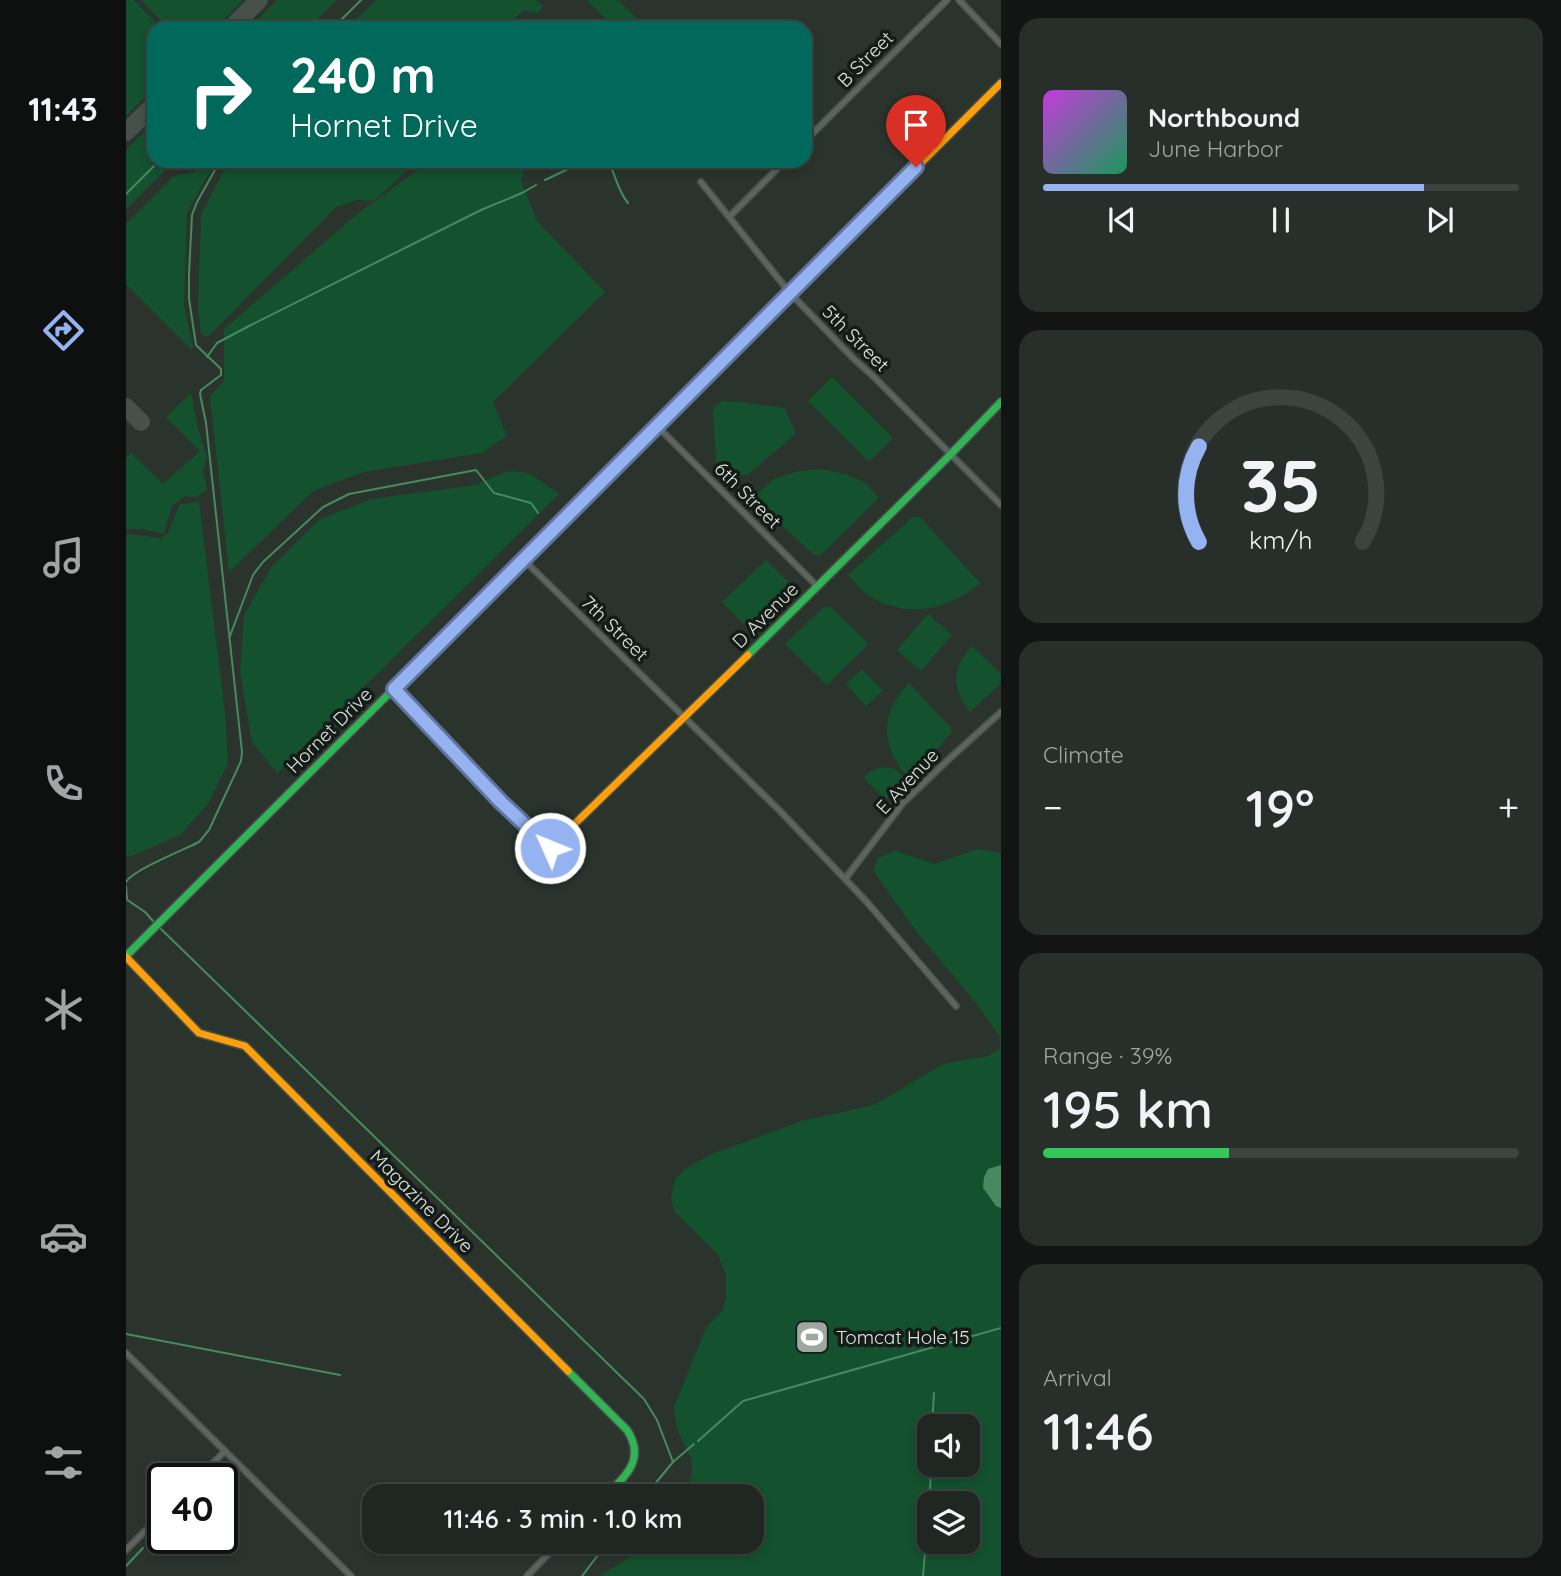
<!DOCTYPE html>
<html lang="en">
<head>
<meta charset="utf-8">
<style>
  :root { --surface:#202722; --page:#282f2a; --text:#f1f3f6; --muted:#a2a5a5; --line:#3d4440; --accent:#95b2f1 }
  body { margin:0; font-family:Quicksand,sans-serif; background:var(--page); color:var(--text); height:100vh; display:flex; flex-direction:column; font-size:26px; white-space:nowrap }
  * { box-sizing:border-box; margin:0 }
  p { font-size:23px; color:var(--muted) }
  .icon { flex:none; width:38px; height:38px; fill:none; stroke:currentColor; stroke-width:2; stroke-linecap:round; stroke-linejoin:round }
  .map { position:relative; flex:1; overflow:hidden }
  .side { display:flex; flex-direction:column; gap:18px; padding:18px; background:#121513; width:560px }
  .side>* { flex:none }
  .top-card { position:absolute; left:21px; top:21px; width:665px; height:147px; border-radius:21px; box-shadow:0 4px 10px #0003,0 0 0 2px var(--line); background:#00695c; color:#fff; overflow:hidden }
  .controls { position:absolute; left:791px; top:1414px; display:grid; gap:14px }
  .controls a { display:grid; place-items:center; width:63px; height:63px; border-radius:14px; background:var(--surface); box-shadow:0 4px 10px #0003,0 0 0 2px var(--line); font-size:35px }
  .speed { position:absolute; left:21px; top:1463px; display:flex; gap:14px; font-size:35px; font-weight:700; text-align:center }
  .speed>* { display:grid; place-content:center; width:91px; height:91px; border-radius:50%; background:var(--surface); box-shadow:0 4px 10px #0003,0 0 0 2px var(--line); line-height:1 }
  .speed .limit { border:4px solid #111; border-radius:10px; background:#fff; color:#111 }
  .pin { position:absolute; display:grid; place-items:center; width:60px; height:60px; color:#fff; margin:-72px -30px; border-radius:50% 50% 50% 0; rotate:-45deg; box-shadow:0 0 7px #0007 }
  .pin .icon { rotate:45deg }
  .me { position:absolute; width:77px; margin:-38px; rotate:314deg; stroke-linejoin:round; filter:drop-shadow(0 0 5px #0008) }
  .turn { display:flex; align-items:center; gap:24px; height:147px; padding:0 28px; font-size:32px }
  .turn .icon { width:91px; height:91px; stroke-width:2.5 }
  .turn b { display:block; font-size:49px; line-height:60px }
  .big { font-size:52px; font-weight:600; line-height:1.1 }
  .side .tile { flex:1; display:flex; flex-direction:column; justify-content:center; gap:10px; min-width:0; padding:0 24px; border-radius:21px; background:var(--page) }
  .side .dial { align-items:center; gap:0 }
  .dial svg { height:182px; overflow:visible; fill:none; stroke:var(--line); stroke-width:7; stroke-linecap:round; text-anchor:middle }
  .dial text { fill:var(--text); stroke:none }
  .song { display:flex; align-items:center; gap:21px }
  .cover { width:84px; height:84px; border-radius:10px; background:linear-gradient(135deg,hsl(290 70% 55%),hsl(150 70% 35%)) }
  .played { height:7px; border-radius:4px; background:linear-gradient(90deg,var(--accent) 80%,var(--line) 80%) }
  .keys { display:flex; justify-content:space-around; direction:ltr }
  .heat { display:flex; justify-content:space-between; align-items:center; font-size:38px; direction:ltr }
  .charge { height:10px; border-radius:5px; background:linear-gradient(90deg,#34c759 39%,var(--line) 0) }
  .trip { position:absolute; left:236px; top:1484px; width:402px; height:70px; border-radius:21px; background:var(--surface); box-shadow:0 4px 10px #0003,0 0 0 2px var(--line); font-weight:600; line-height:70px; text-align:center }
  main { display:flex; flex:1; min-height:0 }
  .menu { display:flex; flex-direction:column; width:126px; justify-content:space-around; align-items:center; background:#0d100e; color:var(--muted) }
  .menu .icon { width:49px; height:49px }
  .menu .current { color:var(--accent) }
  .menu b { font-size:32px; color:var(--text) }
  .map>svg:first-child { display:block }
  .green { fill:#14512f; fill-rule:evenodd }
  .water { fill:#488a60 }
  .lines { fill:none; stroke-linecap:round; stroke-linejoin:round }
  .stream { stroke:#488a60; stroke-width:2 }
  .taxiway { stroke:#48504a; stroke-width:18 }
  .street-casing { stroke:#48504a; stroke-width:8 }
  .fast-casing { stroke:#48504a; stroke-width:10 }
  .slow-casing { stroke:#48504a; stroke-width:10 }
  .jam-casing { stroke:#48504a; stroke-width:10 }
  .street { stroke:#5d645f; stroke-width:5 }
  .fast { stroke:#30b455; stroke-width:7 }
  .slow { stroke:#ff9f0a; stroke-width:7 }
  .jam { stroke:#e5322d; stroke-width:7 }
  .route-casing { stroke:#61749d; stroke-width:18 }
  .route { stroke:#95b2f1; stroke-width:12 }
  .labels { text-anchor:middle; stroke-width:7; stroke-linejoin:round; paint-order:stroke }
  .street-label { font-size:19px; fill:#dde7df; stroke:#151c17 }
  .poi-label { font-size:19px; fill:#dde7df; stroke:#151c17; text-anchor:start }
</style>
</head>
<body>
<main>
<nav class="menu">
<b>11:43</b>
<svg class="icon current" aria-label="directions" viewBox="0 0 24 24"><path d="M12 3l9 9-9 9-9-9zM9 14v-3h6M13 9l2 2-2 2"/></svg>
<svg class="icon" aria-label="music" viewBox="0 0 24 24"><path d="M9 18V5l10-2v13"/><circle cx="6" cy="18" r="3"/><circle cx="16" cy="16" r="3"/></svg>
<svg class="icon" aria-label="phone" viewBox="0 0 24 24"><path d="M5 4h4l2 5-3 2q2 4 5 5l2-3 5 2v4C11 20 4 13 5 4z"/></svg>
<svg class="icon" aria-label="climate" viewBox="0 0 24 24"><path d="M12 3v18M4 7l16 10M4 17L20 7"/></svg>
<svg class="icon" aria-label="car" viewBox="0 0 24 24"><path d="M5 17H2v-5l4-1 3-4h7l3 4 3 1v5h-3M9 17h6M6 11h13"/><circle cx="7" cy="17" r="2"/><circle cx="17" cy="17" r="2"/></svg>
<svg class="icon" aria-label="filters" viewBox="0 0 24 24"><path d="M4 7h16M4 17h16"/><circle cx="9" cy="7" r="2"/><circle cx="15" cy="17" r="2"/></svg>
</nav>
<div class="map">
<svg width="875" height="1576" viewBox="0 0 875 1576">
  <rect width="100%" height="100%" fill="#2a342d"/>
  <g class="green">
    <path d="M0 0H8L35 28H28V88L0 116Z"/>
    <path d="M15 0H117L89 28H42Z"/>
    <path d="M151 0H211L183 28H123Z"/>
    <path d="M250 0H410L417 6 412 13 399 10 389 18 398 28H221Z"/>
    <path d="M461 0H492L518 26 516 28H489Z"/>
    <path d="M28 122V161H49L0 209V150Z"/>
    <path d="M78 161H90L61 213 58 305 67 347 66 350 0 284V224L48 176 68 172Z"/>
    <path d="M103 161H291L248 201 231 200 210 207 82 337 75 334 72 308 75 214Z"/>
    <path d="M304 161H400L395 181 411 221 479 292 367 402 381 436 356 453 238 472 187 491 103 572 84 397 98 380V329L230 215Z"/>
    <path d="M706 377 767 438 743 462 682 401Z"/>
    <path d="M65 393 72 428 81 458 77 471 81 489 71 497 59 496 46 506 38 534 17 529H0V458L5 453 37 484 74 451 40 417Z"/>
    <path d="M596 401 622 403 659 408 670 434 621 475H591L587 415 588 407Z"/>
    <path d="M695 469 719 474 740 483 753 498 695 555H688L626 498 648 479 672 471Z"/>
    <path d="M381 471 403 473 433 494 151 773 126 742 114 673 118 615 146 566 194 519 246 499 350 485Z"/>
    <path d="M73 502 99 712 102 763 82 804 54 835 6 856H0V534L35 538 42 533 54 504Z"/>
    <path d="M787 517H794L854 583C819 612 776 621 737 591 732 587 727 580 722 575Z"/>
    <path d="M640 560 668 588 624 631 596 602Z"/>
    <path d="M698 607H705L743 644 701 685 659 644Z"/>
    <path d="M802 614 826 635 795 671 771 650Z"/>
    <path d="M846 646 875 674V683L844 712C825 688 826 667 846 646Z"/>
    <path d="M736 669 757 691 740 706 720 684Z"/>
    <path d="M783 683 825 728V733L784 780C755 748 752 715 783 683Z"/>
    <path d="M756 767 769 769 779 779 761 798H758L738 778 745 771Z"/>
    <path d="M851 849 875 853V1576H475L526 1542H626V1496H554L566 1476V1460L551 1430 548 1407 580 1328 597 1310 600 1296V1275L592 1255 548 1211 545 1197 549 1180 559 1169 583 1155 676 1121 748 1105 817 1064 862 1056 874 1048V1037L850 1003 790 931 748 872 751 858 770 851 809 864ZM803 1426H842V1465H803ZM803 1503H842V1542H803Z"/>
  </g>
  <path class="water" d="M875 1165V1208L870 1206 857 1188 858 1177 862 1169Z"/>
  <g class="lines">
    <g class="stream">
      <path d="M207 28 235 0"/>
      <path d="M482 161C490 175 491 190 502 203"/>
      <path d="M419 180 459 161"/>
      <path d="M0 194 33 161"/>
      <path d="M81 357 91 343 123 326 355 210 396 193 410 185"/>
      <path d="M104 636 127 575 137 562 197 507 223 494 350 470 368 493 405 503 412 513"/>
      <path d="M0 882C7 870 57 850 73 842L83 830 115 761 116 752 80 423 74 394 75 390 95 375V369L70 345 63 299V274L66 215 71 202 94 161"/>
      <path d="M0 886 1 899"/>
      <path d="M0 899 19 912 27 921"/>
      <path d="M35 929 518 1399 531 1420 547 1462"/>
      <path d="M0 1334 214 1375"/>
      <path d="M806 1426 808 1393"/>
      <path d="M572 1441 617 1401 875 1328"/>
      <path d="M804 1491 805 1465"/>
      <path d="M519 1496 547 1462 568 1444"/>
      <path d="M803 1503 804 1498"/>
      <path d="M0 1566 17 1548"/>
      <path d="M456 1576 482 1542"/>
      <path d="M797 1576 803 1506"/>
    </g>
    <g class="taxiway">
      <path d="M105 28 133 0"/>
      <path d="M0 132 28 105"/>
      <path d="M0 407 15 422"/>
    </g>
    <g class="street-casing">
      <g id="street">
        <path d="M833 0 875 44"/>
        <path d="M679 141 821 0"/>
        <path d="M575 182 664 293 727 358 748 377 875 505"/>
        <path d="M604 216 659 161"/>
        <path d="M531 426 691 586"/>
        <path d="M398 560 655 812 740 901 830 1006"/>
        <path d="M719 879 777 803 823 759 875 712"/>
        <path d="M0 1353 225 1576"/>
        <path d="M71 1479 99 1451"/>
        <path d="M0 1550 37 1513"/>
        <path d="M401 1576 434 1542"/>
      </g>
    </g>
    <g class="fast-casing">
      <g id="fast">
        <path d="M622 655 824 455 875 402"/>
        <path d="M0 956 445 512"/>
        <path d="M442 1371 501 1430C520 1459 500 1476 479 1496"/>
      </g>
    </g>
    <g class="slow-casing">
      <g id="slow">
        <path d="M706 252 875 83"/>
        <path d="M268 689 375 802 424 848 622 655"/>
        <path d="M0 957 73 1033 119 1046 442 1371"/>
      </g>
    </g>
    <g class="jam-casing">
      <path id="jam" d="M445 512 706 252"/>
    </g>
    <use href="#street" class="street"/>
    <use href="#fast" class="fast"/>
    <use href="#slow" class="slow"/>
    <use href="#jam" class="jam"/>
  </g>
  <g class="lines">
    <g class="route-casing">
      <path id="route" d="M424 848 375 802 268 689 790 167"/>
    </g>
    <use href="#route" class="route"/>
  </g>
  <defs>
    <g id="stadium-square" transform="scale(1.75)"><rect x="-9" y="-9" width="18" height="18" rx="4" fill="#9ea8a1" stroke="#151c17"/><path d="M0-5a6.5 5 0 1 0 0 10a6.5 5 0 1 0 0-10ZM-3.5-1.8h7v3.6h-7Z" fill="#fff"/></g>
  </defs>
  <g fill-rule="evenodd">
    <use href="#stadium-square" x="686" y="1337"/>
  </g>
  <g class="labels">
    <g class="street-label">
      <text transform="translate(739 59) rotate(-45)" y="7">B Street</text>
      <text transform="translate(730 338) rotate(45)" y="7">5th Street</text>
      <text transform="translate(622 495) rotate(45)" y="7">6th Street</text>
      <text transform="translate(639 615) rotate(-45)" y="7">D Avenue</text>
      <text transform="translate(489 628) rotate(44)" y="7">7th Street</text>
      <text transform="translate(203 730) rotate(-45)" y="7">Hornet Drive</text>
      <text transform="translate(781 781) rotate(-47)" y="7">E Avenue</text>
      <text transform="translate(296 1201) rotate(45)" y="7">Magazine Drive</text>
    </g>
    <g class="poi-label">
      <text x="710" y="1344">Tomcat Hole 15</text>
    </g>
  </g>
</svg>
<div class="controls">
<a><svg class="icon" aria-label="sound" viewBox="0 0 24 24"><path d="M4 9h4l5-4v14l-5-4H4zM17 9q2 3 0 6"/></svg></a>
<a><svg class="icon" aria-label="layers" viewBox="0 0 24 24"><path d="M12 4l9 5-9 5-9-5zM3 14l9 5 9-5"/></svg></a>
</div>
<div class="speed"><div class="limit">40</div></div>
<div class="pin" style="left:790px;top:167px;background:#d93025"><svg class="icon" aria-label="arrive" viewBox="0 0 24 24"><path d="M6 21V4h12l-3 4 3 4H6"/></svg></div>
<svg class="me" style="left:424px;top:848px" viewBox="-20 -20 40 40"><circle r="17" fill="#95b2f1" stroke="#fff" stroke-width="3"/><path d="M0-11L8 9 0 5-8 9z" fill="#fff"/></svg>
<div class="trip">11:46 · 3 min · 1.0 km</div>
<div class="top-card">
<div class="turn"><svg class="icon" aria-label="right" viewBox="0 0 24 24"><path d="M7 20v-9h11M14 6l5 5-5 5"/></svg><div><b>240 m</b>Hornet Drive</div></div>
</div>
</div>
<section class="side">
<div class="tile">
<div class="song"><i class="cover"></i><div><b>Northbound</b><p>June Harbor</p></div></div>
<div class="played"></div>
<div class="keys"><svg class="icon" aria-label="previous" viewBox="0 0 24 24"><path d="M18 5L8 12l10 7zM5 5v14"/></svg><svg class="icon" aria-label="pause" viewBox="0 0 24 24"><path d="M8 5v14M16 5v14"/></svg><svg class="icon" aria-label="next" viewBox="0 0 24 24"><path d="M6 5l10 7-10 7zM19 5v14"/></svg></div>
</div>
<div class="tile dial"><svg viewBox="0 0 100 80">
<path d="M14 69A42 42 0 1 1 86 69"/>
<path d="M14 69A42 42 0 0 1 14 27" stroke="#95b2f1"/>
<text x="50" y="56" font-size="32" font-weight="700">35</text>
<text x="50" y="72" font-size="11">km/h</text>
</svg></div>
<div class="tile"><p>Climate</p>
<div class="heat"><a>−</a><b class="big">19°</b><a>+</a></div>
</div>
<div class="tile"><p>Range · 39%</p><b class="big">195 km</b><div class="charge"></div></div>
<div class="tile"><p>Arrival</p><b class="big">11:46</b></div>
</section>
</main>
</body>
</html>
